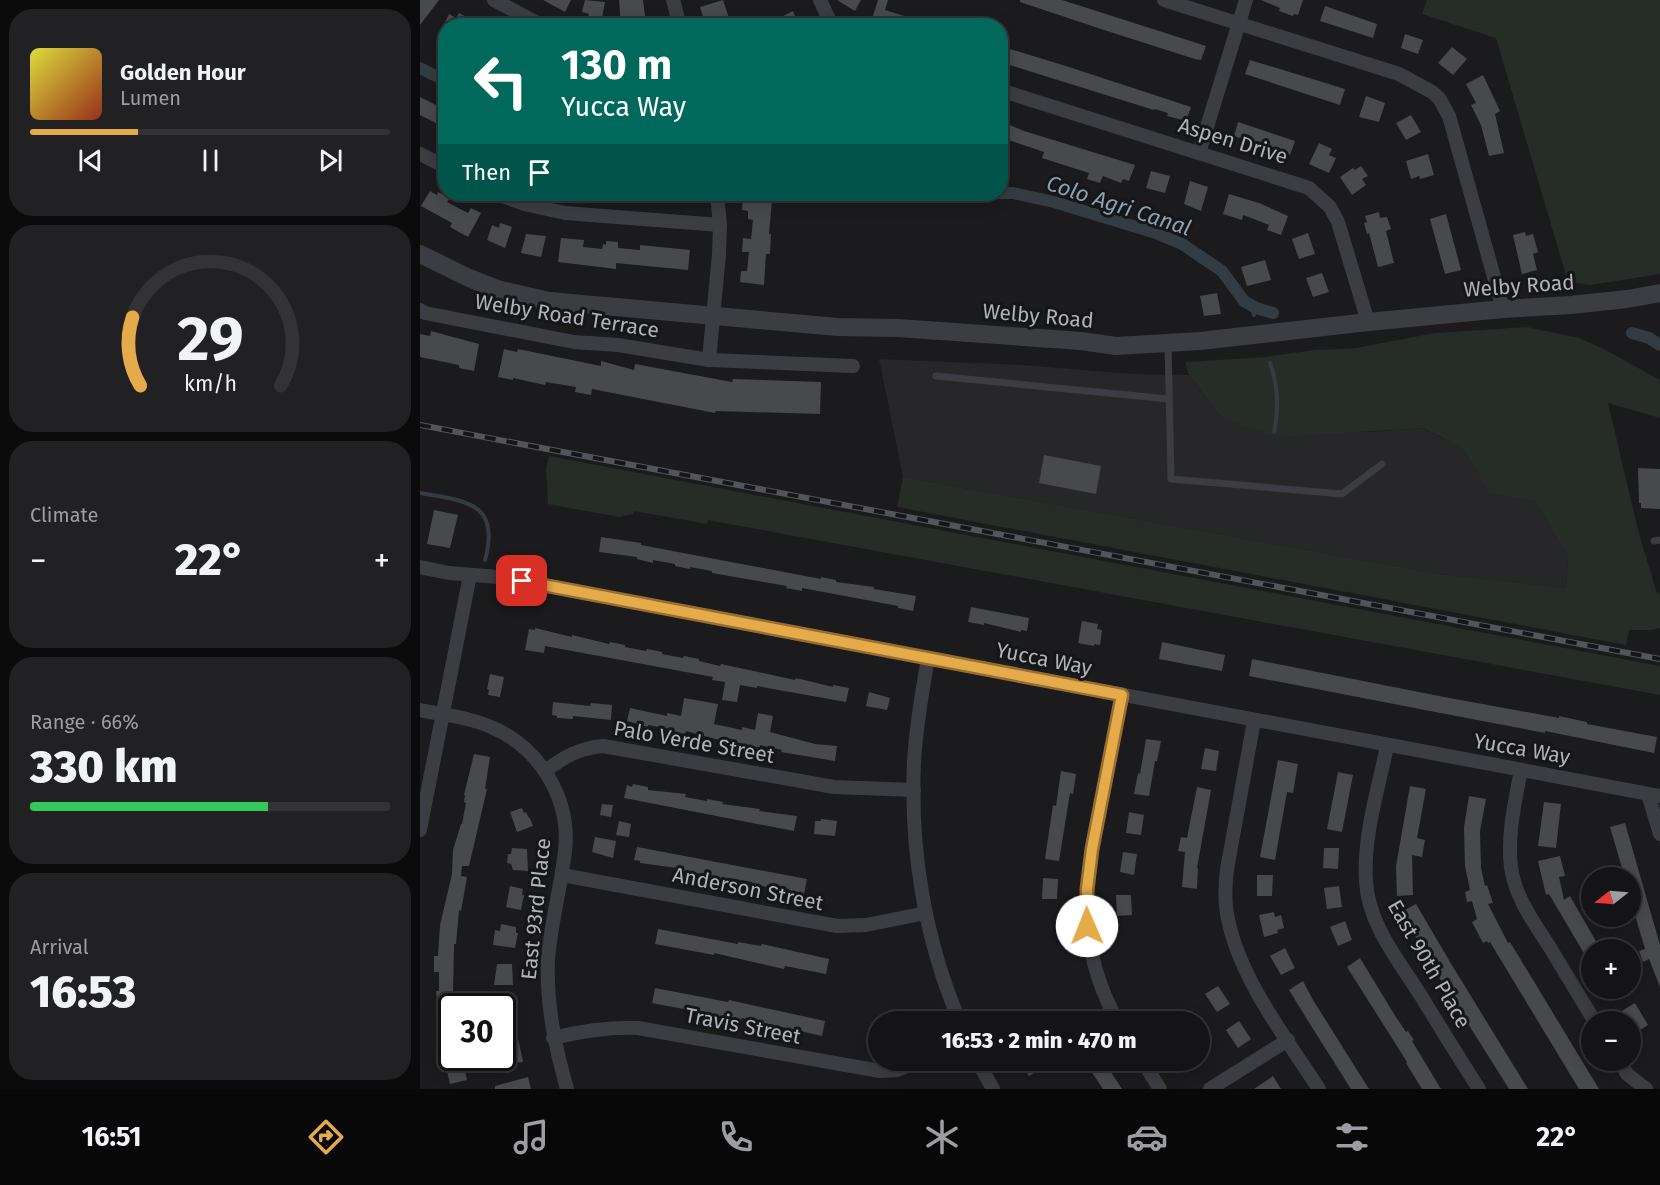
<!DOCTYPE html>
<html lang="en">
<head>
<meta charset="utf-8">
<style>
  :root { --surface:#141416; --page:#212123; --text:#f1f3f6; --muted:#9d9ea1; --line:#333335; --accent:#e5aa4a }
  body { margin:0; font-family:"Fira Sans",sans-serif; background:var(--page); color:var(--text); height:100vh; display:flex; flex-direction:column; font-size:22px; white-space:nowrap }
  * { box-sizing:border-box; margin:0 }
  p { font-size:20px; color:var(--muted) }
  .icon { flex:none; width:33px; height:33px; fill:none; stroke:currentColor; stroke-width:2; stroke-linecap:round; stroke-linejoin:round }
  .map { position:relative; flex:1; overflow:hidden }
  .sheet { display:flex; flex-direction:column; gap:9px; padding:9px; background:#0b0b0c; width:420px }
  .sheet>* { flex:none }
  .hud { position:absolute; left:18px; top:18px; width:570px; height:183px; border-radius:24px; box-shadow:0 3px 15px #0003,0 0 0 2px var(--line); background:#00695c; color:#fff; overflow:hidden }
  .needle { width:39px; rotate:253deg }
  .fabs { position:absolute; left:1161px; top:867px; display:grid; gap:12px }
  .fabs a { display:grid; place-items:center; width:60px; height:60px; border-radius:50%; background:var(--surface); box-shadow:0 3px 15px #0003,0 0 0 2px var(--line); font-size:30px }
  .speed { position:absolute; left:18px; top:993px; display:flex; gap:12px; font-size:30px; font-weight:700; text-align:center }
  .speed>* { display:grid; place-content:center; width:78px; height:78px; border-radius:50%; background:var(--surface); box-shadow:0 3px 15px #0003,0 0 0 2px var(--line); line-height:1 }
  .speed .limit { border:3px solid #111; border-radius:9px; background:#fff; color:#111 }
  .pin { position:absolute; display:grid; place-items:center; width:51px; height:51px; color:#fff; margin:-26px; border-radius:12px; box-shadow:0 3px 9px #0006 }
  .me { position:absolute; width:66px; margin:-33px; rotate:359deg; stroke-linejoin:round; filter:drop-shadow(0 0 4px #0008) }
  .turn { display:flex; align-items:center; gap:21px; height:126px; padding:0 24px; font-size:27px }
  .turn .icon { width:78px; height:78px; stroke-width:2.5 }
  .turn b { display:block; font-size:42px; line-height:51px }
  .then { display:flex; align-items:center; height:57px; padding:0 24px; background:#0003; gap:12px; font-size:22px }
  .big { font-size:45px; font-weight:800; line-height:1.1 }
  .sheet .widget { flex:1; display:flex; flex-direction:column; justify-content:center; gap:9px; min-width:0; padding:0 21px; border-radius:24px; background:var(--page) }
  .sheet .dial { align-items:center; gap:0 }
  .dial svg { height:156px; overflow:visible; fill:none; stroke:var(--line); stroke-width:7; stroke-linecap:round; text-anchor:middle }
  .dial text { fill:var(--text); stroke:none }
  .song { display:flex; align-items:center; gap:18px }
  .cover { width:72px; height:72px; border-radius:9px; background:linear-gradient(135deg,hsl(60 70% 55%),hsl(10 70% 35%)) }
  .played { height:6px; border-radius:3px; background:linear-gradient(90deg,var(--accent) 30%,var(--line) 30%) }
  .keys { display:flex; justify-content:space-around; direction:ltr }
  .heat { display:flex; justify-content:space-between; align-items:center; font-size:33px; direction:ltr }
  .charge { height:9px; border-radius:4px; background:linear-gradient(90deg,#34c759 66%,var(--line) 0) }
  .trip { position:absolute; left:448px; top:1011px; width:342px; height:60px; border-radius:30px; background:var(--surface); box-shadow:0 3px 15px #0003,0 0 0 2px var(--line); font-weight:800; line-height:60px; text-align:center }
  .menu { display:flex; height:96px; justify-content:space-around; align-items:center; background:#080809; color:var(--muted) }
  .menu .icon { width:42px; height:42px }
  .menu .on { color:var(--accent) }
  .menu b { font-size:27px; color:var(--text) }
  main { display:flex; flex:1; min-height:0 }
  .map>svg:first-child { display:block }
  .built { fill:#27272a }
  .green { fill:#252d26 }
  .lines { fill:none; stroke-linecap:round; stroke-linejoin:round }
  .stream { stroke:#333c42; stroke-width:4 }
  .canal { stroke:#333c42; stroke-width:12 }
  .building { fill:#48494d }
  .service { stroke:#3c3d42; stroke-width:7 }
  .minor { stroke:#3c3d42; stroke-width:14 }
  .tertiary { stroke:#3c3d42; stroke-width:18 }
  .rail-casing { stroke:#53555a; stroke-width:6 }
  .rail { stroke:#161618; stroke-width:4; stroke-dasharray:11; stroke-linecap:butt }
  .route-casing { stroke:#956e30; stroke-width:15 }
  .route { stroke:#e5aa4a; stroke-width:10 }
  .labels { text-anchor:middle; stroke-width:6; stroke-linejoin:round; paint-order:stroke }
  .street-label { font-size:21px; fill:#aeb3bb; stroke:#161618 }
  .water-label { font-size:22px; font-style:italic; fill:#89a1b3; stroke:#161618 }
</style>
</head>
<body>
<main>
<section class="sheet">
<div class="widget">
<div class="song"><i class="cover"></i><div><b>Golden Hour</b><p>Lumen</p></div></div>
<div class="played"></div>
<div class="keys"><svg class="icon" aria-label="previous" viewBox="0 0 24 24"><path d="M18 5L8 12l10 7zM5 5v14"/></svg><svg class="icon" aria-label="pause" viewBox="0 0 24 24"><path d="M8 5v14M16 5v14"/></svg><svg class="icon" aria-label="next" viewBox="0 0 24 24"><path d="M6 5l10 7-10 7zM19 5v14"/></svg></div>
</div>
<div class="widget dial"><svg viewBox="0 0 100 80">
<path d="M14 69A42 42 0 1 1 86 69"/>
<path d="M14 69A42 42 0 0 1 10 34" stroke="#e5aa4a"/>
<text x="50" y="56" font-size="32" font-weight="700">29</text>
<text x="50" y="72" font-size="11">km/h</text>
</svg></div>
<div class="widget"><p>Climate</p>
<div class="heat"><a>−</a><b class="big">22°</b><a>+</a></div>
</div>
<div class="widget"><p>Range · 66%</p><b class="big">330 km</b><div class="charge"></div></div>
<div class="widget"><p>Arrival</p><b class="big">16:53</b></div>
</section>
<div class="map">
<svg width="1240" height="1089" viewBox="0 0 1240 1089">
  <rect width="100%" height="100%" fill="#1b1b1d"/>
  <path class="built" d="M459 359 602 365 711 374 769 375 802 418 950 432 1002 428 1044 449 1069 492 1115 501 1148 556 1146 588 1019 574 483 477Z"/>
  <g class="green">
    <path d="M1007 0H1240V274L1170 285 1148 282 1076 38 1002 14Z"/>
    <path d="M1107 327 1159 338 1184 349 1240 380V418L1188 403 1219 534 1237 593 1240 594V628L1232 630H1209L1206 645 477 507 483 477 1019 574 1146 588 1148 556 1115 501 1069 493 1044 449 1003 428 858 437 802 418 769 375 765 362 845 357 895 350 936 348 1015 333Z"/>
    <path d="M129 456 1240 666V695L288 520 287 524 214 511 213 514 199 517 128 504 126 469Z"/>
  </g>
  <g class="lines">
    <g class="stream">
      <path d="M832 305 834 315"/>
      <path d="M850 363C858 387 859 407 854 432"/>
      <path d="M0 493C45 501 81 502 65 560"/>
    </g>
    <g class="canal">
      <path d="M0 68 26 81"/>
      <path d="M580 193H593L634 202 736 233 762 244 802 271 824 301 836 308 853 313"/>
      <path d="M1212 333 1229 338 1240 345"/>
    </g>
  </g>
  <g class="building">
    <path d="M0 0H19L0 25Z"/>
    <path d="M123 0H151L145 12Z"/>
    <path d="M165 0 185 2 181 23 167 20 169 14 162 12Z"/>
    <path d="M199 0H223L225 16 217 17V24L201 26Z"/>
    <path d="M303 0 310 21 295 26H286L280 7Z"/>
    <path d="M417 0H441L435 11Z"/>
    <path d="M458 0H468L465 10 507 23V26H464L451 22Z"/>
    <path d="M600 0H642L786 46 781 60 775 59 687 31 600 2Z"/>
    <path d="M841 0H883L878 15 874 14 873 16 859 11 860 8Z"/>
    <path d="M905 6 957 24 953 38 900 21Z"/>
    <path d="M373 11 379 26H365L361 17Z"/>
    <path d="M39 13 62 26H23L29 14 36 18Z"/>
    <path d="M985 34 1003 40 998 54 981 48Z"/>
    <path d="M580 46 649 67 771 107 766 121 747 116 748 113 735 109 734 110 580 62Z"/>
    <path d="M1032 47 1047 59 1033 75 1018 63Z"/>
    <path d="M830 60 925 89 920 105 825 74Z"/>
    <path d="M1063 75 1080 111 1075 114 1084 153 1069 156 1061 125 1051 105 1056 103 1046 84Z"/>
    <path d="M946 96 965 103 959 122 939 117Z"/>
    <path d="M0 97 26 110V128L0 115Z"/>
    <path d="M991 115 1001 132 986 140 976 123Z"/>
    <path d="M583 122 604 131 715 165 709 181 703 179 701 183 683 176 680 183 667 179 669 173 622 158 624 152 580 137Z"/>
    <path d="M818 122 875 141 870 155 814 136Z"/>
    <path d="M899 143 912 149 909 155 916 158 909 173 889 164Z"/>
    <path d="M1008 154 1014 175 1000 179 999 176 991 179 986 161Z"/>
    <path d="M941 166 948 176 942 179 946 185 932 195 920 177 933 168 935 170Z"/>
    <path d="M731 171 750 176 745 193 726 188Z"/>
    <path d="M770 181 788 187 781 211 764 204Z"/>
    <path d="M10 191 17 195 18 192 30 198 27 202 48 213 51 208 61 213 48 237 30 227 32 223 1 206Z"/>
    <path d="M809 194 839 203 868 216 861 235 847 230 849 225 834 219 823 215 822 220 803 214Z"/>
    <path d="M323 198 352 200 349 234H351L350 254H346L344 285 320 282 321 271H327L329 252H322L323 238 331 239 333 220 328 219V211L322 210Z"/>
    <path d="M959 212 960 218 967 217 971 229 966 231 974 263 958 267 949 233 947 234 944 223 947 222 945 216Z"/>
    <path d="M1026 214 1041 270 1025 274 1010 219Z"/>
    <path d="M80 223 92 227 85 248 67 240 72 225 79 228Z"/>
    <path d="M1105 232 1106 236 1113 234 1118 252 1113 254 1117 270 1102 274 1093 235Z"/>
    <path d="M888 233 895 254 879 259 872 239Z"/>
    <path d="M106 234 126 236 121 257 101 253Z"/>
    <path d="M141 238 164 240 163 247 182 249 183 244 186 245V241L198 242V248L220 250V245L270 250 268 270 196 263V269L138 262Z"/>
    <path d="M845 260 851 280 827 286 821 267Z"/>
    <path d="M902 273 909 292 893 297 886 278Z"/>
    <path d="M797 293 801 314 784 316 780 296Z"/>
    <path d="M11 331 59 344 54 371 39 368V365L0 357V334L10 336Z"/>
    <path d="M84 349 97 352 98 349 181 366V361L214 370 215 364 312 382 313 379 401 382 400 414 296 411 295 413 172 389 171 395 155 392 156 387 126 382 125 385 93 378V380L78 377Z"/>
    <path d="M624 455 681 466 676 494 619 483Z"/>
    <path d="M1218 468 1240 469V509L1221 508V503H1219Z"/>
    <path d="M14 510 38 515 30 548 7 544Z"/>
    <path d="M181 537 221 543V545L401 579V577L416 580V582L454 587V589L496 596 493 611 478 608V606L382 588V591L366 588 367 586 292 573V571L270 567V569L255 566V564L233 560V563L217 559V557L179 552Z"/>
    <path d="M551 607 609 618 607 631 601 630V632L564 623V625L548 622Z"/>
    <path d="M662 621 678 624 677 629 682 630 680 645 674 644V646L658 643Z"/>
    <path d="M115 628 152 637V635L189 644 190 642 205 645V647L226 651 227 649 242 652V654L263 658 264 656 279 659V661L300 666 301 664 375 680 376 678 413 687V685L429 688 426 702 337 686V688L320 685 317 702 302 700 305 682 292 680 293 677 125 646 124 653 105 650 109 629 115 630Z"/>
    <path d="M742 642 805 655 802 671 739 659Z"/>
    <path d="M832 659 1024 697 1139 718V716L1167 722V724L1237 737 1234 753 1125 731V733L1010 711 829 676Z"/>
    <path d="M70 674 84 677 80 697 68 695 69 690 67 689Z"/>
    <path d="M449 692 470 698 467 710 446 706Z"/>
    <path d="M264 698 298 704 294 724 322 730V727L335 730 338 713 353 716 350 732 395 744 417 746 415 761 361 752 362 750 340 745V748L303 739V741L266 731 265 734 250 731V729L228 725V727L207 721 210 708 247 716V713L261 716Z"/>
    <path d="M133 702 170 706 171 703 192 705 191 720 153 716V719L137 718V716L132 715Z"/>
    <path d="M726 739 741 741 737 761H735L729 796 714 794 718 773 720 774Z"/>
    <path d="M785 748 799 751 796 771 781 769Z"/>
    <path d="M54 754 70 757 65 789H67L49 866H42L41 876 47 877 41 911 39 910 36 944H34L32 1043 22 1044 16 991H19V972H14V956H18L20 925 32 874 33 850 41 824H42L46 803 44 802 45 795H44Z"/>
    <path d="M858 760 878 764 873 793 867 792 855 860 840 857Z"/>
    <path d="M641 771 656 774 653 794 650 793 639 861 625 859 633 805 636 806Z"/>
    <path d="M918 772 933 775 922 832 907 829Z"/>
    <path d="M213 784 228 787V790L266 794 265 797 287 801V799L303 802 302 804 340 809 339 811 377 816 374 831 204 798 207 785 212 787Z"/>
    <path d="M990 786 1006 789 997 838 1005 840 1002 857 992 855 993 895 977 896 976 866Z"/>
    <path d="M777 787 791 790 777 868H778L777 889 762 887 765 852 758 851 761 837 767 838Z"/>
    <path d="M1049 796 1066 799 1060 831 1061 868 1065 886 1067 885 1073 903 1068 904 1088 943 1090 942 1179 1089H1159L1070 942 1068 943 1067 941 1063 943 1052 922 1057 919 1052 901 1047 902 1045 892 1050 890 1045 866 1044 827Z"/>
    <path d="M1124 802 1141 804 1136 848 1118 846Z"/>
    <path d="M182 804 193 805 191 817 180 815Z"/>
    <path d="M102 808 104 813 106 812 109 818H110L113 826 97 832 90 812Z"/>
    <path d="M709 812 724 815 721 835 706 833Z"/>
    <path d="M401 819 417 821 415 836 394 834 395 821H401Z"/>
    <path d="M199 821 211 824 209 837 196 835Z"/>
    <path d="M1205 823 1240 945V987L1229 959 1223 962 1219 951 1225 949 1210 898V878H1205L1190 827Z"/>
    <path d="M175 837 196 841 193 858 172 852Z"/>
    <path d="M217 847 387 879 384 894 368 891 369 889 347 885V887L331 884 332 882 310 878V880L294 878 295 876 257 870V868L220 863V861L214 860Z"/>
    <path d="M92 848 107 849 108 871 93 870 91 864 87 863 88 854H91Z"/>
    <path d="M904 848H919L918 869 903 868Z"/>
    <path d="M703 852 717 854 714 875 700 872Z"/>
    <path d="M1140 856 1145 876 1139 877 1144 900 1150 896 1181 950H1172V967L1129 894 1126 895 1118 861Z"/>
    <path d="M837 875H853L852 896H837Z"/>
    <path d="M623 878 638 879 637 899H622Z"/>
    <path d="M90 886 103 889 102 895H104L101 910 86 907Z"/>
    <path d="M919 886 922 907 907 909 904 888Z"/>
    <path d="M696 895H711L712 915 697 916Z"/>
    <path d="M996 904 1030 962 1108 1089H1089L1020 979 981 912Z"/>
    <path d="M854 912 855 917 861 915 864 928 857 930 858 933 844 937 839 915Z"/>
    <path d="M925 921 932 940 918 946 910 927Z"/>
    <path d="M81 924 96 927V933H98L95 948 73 945 75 930 80 931Z"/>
    <path d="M238 929 318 944V942L341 946 342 944 409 959 406 974 365 966 364 969 294 953V955L235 944Z"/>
    <path d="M865 948 875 968 861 975 850 956Z"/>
    <path d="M940 958 974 1014 986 1032 988 1031 994 1040 992 1041 1021 1089H1002L986 1063 987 1062 927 967Z"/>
    <path d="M77 964H92L93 985H74Z"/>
    <path d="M883 981 893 1000 949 1089H931L888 1021 869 990Z"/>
    <path d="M798 986 810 1004 797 1012 785 994Z"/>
    <path d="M235 988 308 1002 309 1000 405 1021 402 1036 322 1018 321 1020 232 1003Z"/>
    <path d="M94 1002 96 1029 103 1062 82 1064V1003Z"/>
    <path d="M1215 1003 1228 1025 1214 1034 1210 1029V1022H1206L1200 1012Z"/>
    <path d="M819 1021 831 1039 818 1048 806 1030Z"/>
    <path d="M42 1059 47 1080 30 1084 25 1063Z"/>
    <path d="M599 1060H617L622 1068 609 1076Z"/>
    <path d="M674 1060H683L702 1089H683L667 1065Z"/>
    <path d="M853 1076 861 1089H834Z"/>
    <path d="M108 1077 111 1089H75V1086Z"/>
  </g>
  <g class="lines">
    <g class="service">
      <path d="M748 344 751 479 922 494 962 464"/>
      <path d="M516 376 749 399"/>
      <path d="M1234 541 1240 540"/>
    </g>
    <g class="minor">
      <path d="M74 0 123 26"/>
      <path d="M253 0 260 26"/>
      <path d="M400 0 412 26"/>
      <path d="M744 0 979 74 1012 92 1019 98 1029 116 1083 309"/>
      <path d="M580 90 889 188 910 207 918 222 948 322"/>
      <path d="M779 153 826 0"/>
      <path d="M0 154 26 167"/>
      <path d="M77 194 104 204 145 213 300 225"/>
      <path d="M0 310 5 313 154 342 198 345 289 360 433 366"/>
      <path d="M289 360 299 254 300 225 297 194"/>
      <path d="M0 567 29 573 79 577 1240 796"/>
      <path d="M508 658C502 692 496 727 494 762 490 850 505 941 540 1022"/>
      <path d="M0 710C24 715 49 717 71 727 119 747 151 798 145 851 141 887 131 922 128 959 126 1004 135 1046 147 1089"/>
      <path d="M834 721 807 869C805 886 804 902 808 919 820 979 866 1038 899 1089"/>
      <path d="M967 746C958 790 943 837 946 881 948 924 979 961 1001 996 1020 1027 1039 1058 1059 1089"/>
      <path d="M1101 770C1095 802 1087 835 1091 867 1095 897 1113 921 1129 946 1144 971 1159 996 1175 1022"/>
      <path d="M125 771C144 757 159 748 183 746L414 787 494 790"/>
      <path d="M1228 794 1240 834"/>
      <path d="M0 830 50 575"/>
      <path d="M142 875 417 926 446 925 506 913"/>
      <path d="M698 1022C655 946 665 884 681 803 688 767 695 731 702 695"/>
      <path d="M133 1038C162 1031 189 1027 218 1028L460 1071 477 1070 504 1060"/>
      <path d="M557 1060 573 1089"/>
      <path d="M722 1060 740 1089"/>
      <path d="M1199 1060 1207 1074 1226 1089"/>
      <path d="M790 1089 868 1040"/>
    </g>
    <path class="tertiary" d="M0 254 49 278 77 289 129 301 418 327 478 328 661 341 696 346 780 341 948 322 1083 309 1151 305 1207 299 1240 293"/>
    <g class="rail-casing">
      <path id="rail" d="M0 425 1240 659"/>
    </g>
    <use href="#rail" class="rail"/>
  </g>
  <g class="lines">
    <g class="route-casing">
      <path id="route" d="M102 581 702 695 672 849 667 889V926"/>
    </g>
    <use href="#route" class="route"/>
  </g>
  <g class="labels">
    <g class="street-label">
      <text transform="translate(813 141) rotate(17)" y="7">Aspen Drive</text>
      <text transform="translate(1099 286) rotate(-4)" y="7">Welby Road</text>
      <text transform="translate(147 316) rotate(9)" y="7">Welby Road Terrace</text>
      <text transform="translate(618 316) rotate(5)" y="7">Welby Road</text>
      <text transform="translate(624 659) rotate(11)" y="7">Yucca Way</text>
      <text transform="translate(274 742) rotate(10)" y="7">Palo Verde Street</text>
      <text transform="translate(1102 749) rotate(10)" y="7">Yucca Way</text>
      <text transform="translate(328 889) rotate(11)" y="7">Anderson Street</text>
      <text transform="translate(116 909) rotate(-84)" y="7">East 93rd Place</text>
      <text transform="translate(1009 964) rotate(60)" y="7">East 90th Place</text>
      <text transform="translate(323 1026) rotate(11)" y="7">Travis Street</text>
    </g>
    <g class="water-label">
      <text transform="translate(699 205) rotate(18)" y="8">Colo Agri Canal</text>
    </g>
  </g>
</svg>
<div class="fabs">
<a><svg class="needle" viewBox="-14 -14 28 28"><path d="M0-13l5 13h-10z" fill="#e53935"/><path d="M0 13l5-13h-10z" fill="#9d9ea1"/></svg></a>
<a>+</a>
<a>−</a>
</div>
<div class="speed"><div class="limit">30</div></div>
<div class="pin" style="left:102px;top:581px;background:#d93025"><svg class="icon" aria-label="arrive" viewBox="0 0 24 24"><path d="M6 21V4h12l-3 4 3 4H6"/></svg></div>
<svg class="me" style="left:667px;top:926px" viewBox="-20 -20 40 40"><circle r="19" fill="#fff"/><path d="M0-13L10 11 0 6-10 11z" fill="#e5aa4a"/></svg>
<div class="trip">16:53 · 2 min · 470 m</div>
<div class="hud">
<div class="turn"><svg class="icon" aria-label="left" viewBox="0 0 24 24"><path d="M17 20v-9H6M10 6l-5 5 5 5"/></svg><div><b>130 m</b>Yucca Way</div></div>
<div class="then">Then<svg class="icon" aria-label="arrive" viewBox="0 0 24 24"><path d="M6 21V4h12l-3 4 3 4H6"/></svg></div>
</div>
</div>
</main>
<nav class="menu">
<b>16:51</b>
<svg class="icon on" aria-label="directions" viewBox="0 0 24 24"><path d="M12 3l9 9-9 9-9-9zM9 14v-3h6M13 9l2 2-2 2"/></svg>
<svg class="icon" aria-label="music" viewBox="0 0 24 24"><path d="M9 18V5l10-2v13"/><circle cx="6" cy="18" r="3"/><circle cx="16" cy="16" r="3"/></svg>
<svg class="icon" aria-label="phone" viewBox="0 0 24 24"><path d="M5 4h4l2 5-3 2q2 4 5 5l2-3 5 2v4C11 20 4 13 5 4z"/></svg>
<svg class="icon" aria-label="climate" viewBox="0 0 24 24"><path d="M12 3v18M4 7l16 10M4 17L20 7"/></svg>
<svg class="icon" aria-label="car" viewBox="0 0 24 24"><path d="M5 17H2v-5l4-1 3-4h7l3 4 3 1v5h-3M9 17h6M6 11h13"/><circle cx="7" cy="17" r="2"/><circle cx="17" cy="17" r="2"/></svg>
<svg class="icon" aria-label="filters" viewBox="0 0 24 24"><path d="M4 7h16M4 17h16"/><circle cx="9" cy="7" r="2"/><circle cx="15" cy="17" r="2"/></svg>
<b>22°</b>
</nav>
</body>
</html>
